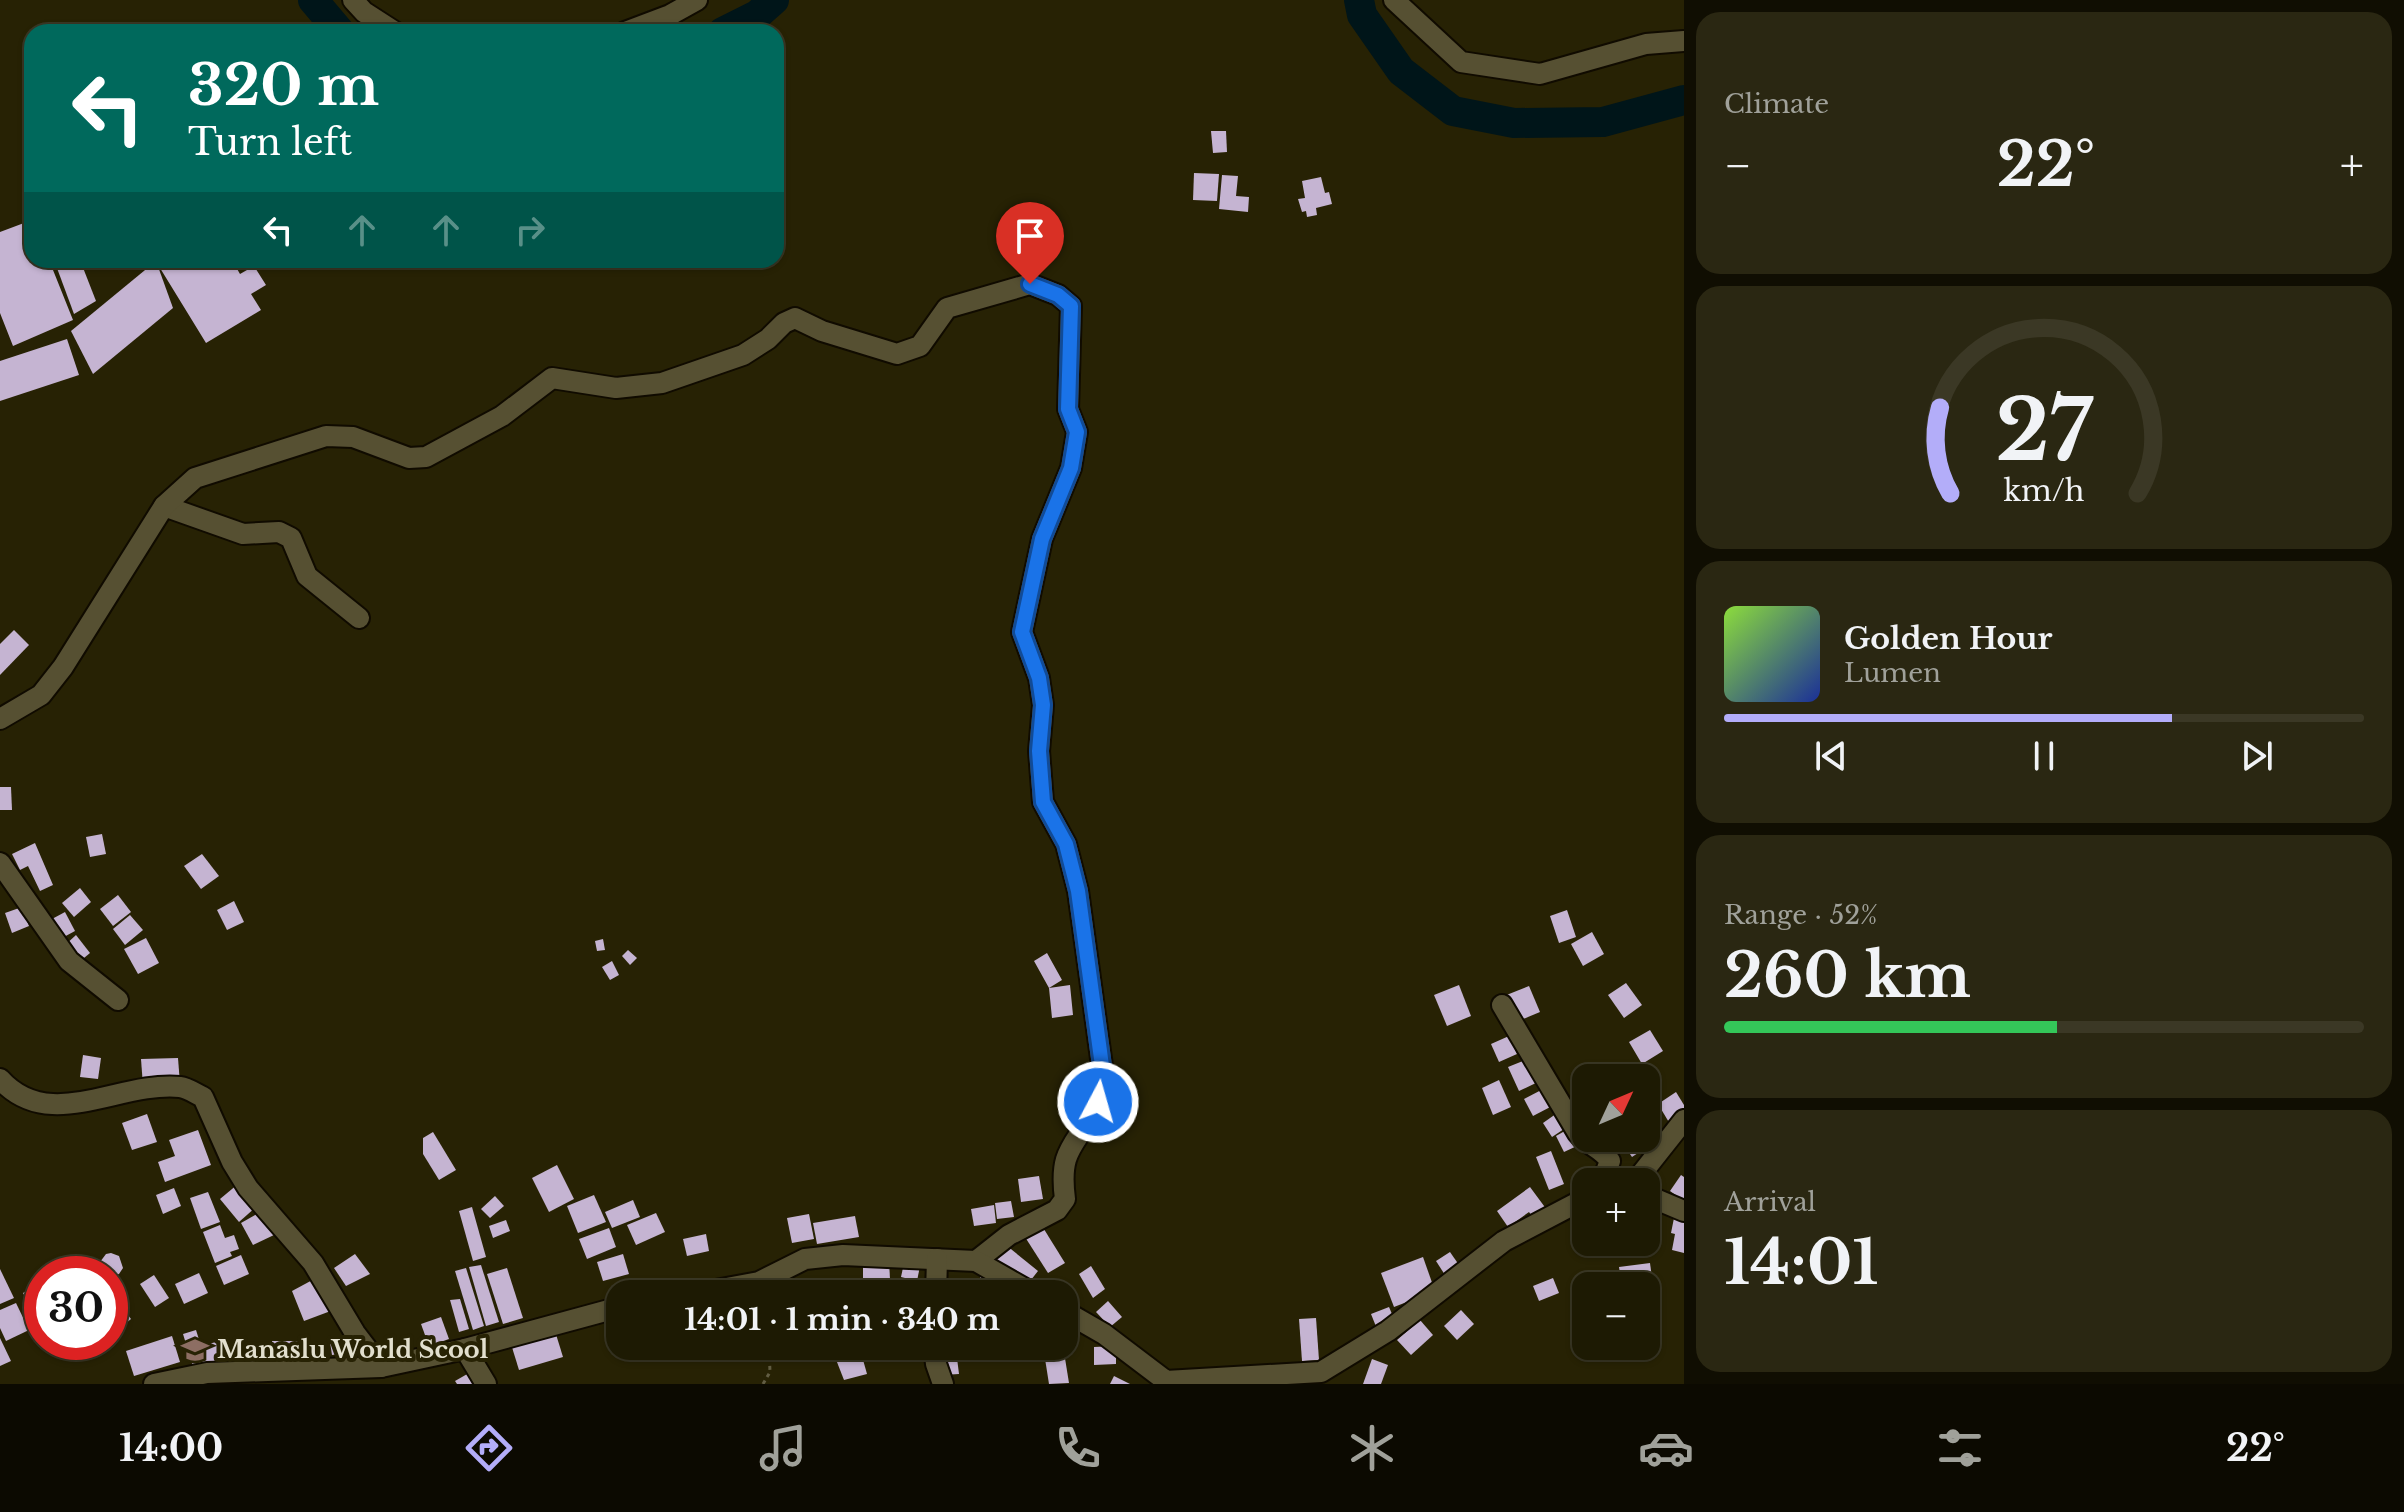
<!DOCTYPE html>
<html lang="en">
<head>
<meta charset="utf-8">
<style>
  :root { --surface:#1d1a03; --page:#2a2712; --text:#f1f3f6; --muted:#a0a19a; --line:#3b3825; --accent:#b3adf9 }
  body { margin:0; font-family:"Libre Baskerville",serif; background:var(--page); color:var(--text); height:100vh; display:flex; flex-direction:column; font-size:30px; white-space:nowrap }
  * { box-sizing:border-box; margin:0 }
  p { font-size:26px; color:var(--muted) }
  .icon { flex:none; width:44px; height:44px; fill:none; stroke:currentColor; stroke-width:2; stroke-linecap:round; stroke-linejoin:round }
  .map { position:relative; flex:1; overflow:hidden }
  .sheet { display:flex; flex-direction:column; gap:12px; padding:12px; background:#100e02; width:720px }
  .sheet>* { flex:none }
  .top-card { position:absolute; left:24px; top:24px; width:760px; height:244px; border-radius:24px; box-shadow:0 2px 6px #0004,0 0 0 2px var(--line); background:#00695c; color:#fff; overflow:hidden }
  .needle { width:52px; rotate:46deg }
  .buttons { position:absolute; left:1572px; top:1064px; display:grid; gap:16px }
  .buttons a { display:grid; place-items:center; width:88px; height:88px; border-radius:16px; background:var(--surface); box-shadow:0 2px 6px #0004,0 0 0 2px var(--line); font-size:40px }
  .speed { position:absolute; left:24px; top:1256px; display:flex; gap:16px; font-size:40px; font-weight:700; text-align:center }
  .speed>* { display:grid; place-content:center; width:104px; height:104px; border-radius:50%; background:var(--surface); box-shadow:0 2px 6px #0004,0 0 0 2px var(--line); line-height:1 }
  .speed .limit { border:12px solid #d22; background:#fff; color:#111 }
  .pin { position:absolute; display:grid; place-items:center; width:68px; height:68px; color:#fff; margin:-82px -34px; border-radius:50% 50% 50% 0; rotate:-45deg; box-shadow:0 0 8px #0007 }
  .pin .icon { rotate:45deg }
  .me { position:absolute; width:88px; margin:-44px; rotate:6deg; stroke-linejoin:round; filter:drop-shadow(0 0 6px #0008) }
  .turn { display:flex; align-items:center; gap:28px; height:168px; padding:0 32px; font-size:36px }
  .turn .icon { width:104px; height:104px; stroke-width:2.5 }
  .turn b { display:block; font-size:56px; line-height:68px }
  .lanes { display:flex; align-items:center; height:76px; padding:0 32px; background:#0003; justify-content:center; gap:40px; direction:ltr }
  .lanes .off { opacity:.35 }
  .big { font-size:60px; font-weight:700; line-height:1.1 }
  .sheet .widget { flex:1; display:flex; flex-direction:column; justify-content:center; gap:12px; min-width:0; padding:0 28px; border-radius:24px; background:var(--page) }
  .sheet .dial { align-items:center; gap:0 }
  .dial svg { height:208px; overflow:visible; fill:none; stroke:var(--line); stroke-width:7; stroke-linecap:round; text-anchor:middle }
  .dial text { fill:var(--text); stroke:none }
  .song { display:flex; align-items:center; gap:24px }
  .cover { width:96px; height:96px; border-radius:12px; background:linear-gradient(135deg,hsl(90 70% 55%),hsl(230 70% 35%)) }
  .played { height:8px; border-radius:4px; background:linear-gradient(90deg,var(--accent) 70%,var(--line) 70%) }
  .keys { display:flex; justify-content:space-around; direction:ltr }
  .heat { display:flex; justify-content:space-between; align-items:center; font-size:44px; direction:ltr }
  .charge { height:12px; border-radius:6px; background:linear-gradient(90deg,#34c759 52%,var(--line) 0) }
  .trip { position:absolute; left:606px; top:1280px; width:472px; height:80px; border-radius:24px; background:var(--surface); box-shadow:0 2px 6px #0004,0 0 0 2px var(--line); font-weight:700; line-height:80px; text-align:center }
  .dock { display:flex; height:128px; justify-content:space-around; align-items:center; background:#0c0a01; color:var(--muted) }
  .dock .icon { width:56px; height:56px }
  .dock .selected { color:var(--accent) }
  .dock b { font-size:36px; color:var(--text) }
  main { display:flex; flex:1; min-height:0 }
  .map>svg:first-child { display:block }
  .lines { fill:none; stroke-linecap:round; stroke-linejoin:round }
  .river { stroke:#001519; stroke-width:30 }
  .building { fill:#c5b4d2 }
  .minor-casing { stroke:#100b00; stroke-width:24 }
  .path { stroke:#625d43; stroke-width:3; stroke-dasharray:4 4; stroke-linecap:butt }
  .minor { stroke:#565032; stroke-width:20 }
  .route-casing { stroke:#114b97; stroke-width:20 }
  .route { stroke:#1a73e8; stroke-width:14 }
  .labels { text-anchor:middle; stroke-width:8; stroke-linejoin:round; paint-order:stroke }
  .poi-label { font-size:24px; font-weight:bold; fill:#e2dfce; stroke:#272204; text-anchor:start }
</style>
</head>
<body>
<main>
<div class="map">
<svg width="1684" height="1384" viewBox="0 0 1684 1384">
  <rect width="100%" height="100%" fill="#272204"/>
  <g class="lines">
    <g class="river">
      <path d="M313 0 340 32"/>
      <path d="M1359 0 1362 15 1401 71 1453 111 1514 123 1603 122 1684 100"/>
      <path d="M723 32 757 15 774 0"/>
    </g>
  </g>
  <g class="building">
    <path d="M1211 131H1226L1227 152 1213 153Z"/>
    <path d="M1194 173 1219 174 1217 201 1193 200Z"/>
    <path d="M1222 175 1238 176 1236 196 1249 197 1248 212 1219 209Z"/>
    <path d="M1321 177 1325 193 1329 192 1332 204 1316 208 1317 215 1307 217 1306 211 1302 212 1298 199 1305 198 1302 181Z"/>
    <path d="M32 220V260H49L73 320 13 346 0 313V232Z"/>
    <path d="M54 260H80L96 301 74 314Z"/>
    <path d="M174 260H232L240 274 254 266 266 285 251 294 261 310 206 343 160 268Z"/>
    <path d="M156 261 173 308 93 374 71 331Z"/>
    <path d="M67 339 79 375 0 401V361Z"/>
    <path d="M14 630 29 645 0 675V644Z"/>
    <path d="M0 787H11L12 810H0Z"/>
    <path d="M102 834 106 854 90 857 86 837Z"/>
    <path d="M35 843 53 885 40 891 28 866 20 870 12 854Z"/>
    <path d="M202 854 219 876 201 889 184 866Z"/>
    <path d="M80 888 91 902 74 917 62 903Z"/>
    <path d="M118 895 131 912 113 926 100 909Z"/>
    <path d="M234 901 244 922 227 930 217 910Z"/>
    <path d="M22 907 29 926 12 933 5 913Z"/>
    <path d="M1567 910 1576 937 1559 943 1550 916Z"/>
    <path d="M65 912 75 931 62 938 52 919Z"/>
    <path d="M130 915 143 930 125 945 113 929Z"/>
    <path d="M1592 932 1604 954 1583 966 1571 944Z"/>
    <path d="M76 935 90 953 78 963 64 946Z"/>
    <path d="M146 938 159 963 138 974 124 949Z"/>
    <path d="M603 939 605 950 597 951 595 941Z"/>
    <path d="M628 950 637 958 630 965 622 956Z"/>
    <path d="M1047 953 1062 980 1049 988 1070 985 1073 1015 1052 1018 1049 988 1034 961Z"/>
    <path d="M612 961 619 975 610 980 602 967Z"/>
    <path d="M1626 983 1642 1005 1624 1018 1608 995Z"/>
    <path d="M1459 985 1471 1016 1447 1026 1434 995Z"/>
    <path d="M1529 986 1540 1012 1516 1022 1504 996Z"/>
    <path d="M1650 1030 1663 1051 1642 1064 1629 1042Z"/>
    <path d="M1509 1036 1517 1054 1499 1062 1491 1044Z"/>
    <path d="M83 1055 101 1058 98 1079 80 1077Z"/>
    <path d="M178 1058 180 1084 143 1086 141 1059Z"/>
    <path d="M1528 1059 1538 1082 1519 1091 1508 1067Z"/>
    <path d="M1499 1080 1511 1107 1493 1115 1482 1088Z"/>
    <path d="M1547 1087 1556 1104 1533 1116 1524 1099Z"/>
    <path d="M1676 1092 1684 1105V1115L1670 1124 1658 1104Z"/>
    <path d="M1560 1111 1570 1125 1552 1137 1543 1123Z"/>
    <path d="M147 1114 157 1142 132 1150 122 1123Z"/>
    <path d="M1570 1128 1579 1145 1564 1152 1556 1136Z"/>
    <path d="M198 1130 211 1165 165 1182 158 1162 175 1156 169 1140Z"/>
    <path d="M433 1132 456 1170 439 1180 423 1154V1138Z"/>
    <path d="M1619 1138H1640L1647 1147 1632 1157Z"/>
    <path d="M1551 1151 1564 1184 1549 1190 1536 1157Z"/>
    <path d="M557 1165 574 1199 549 1212 532 1178Z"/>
    <path d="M1681 1175 1684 1177V1201L1670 1191Z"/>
    <path d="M1039 1176 1043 1199 1021 1202 1018 1179Z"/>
    <path d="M238 1184 257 1206 239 1222 220 1199Z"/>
    <path d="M1530 1187 1547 1210 1534 1219 1529 1212 1508 1227 1497 1211Z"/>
    <path d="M174 1188 181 1206 163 1214 156 1195Z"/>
    <path d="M208 1192 220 1222 201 1229 190 1198Z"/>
    <path d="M594 1195 606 1222 578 1233 567 1206Z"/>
    <path d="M495 1196 504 1206 490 1218 481 1209Z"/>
    <path d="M633 1200 640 1217 612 1228 605 1212Z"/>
    <path d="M1011 1201 1014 1217 997 1219 995 1203Z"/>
    <path d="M994 1205 996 1223 974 1226 971 1209Z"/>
    <path d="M472 1207 486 1257 473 1261 459 1211Z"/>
    <path d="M262 1211 274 1235 253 1245 241 1223Z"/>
    <path d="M656 1213 665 1232 636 1245 627 1225Z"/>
    <path d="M809 1214 814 1239 792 1243 787 1218Z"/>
    <path d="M855 1216 859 1237 817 1244 813 1223Z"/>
    <path d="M1674 1218 1684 1220V1253L1672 1250 1675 1234 1671 1233Z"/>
    <path d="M506 1220 510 1231 493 1238 489 1226Z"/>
    <path d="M220 1225 225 1238 234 1235 239 1249 230 1252 232 1256 215 1263 203 1232Z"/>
    <path d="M1042 1226 1065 1263 1048 1273 1025 1237Z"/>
    <path d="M609 1228 616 1247 587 1259 579 1239Z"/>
    <path d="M706 1234 709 1251 687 1256 683 1239Z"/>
    <path d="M1006 1245 1038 1271 1027 1285 995 1259Z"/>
    <path d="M1450 1252 1459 1265 1445 1275 1436 1261Z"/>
    <path d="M111 1253 119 1256 123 1268 119 1274 110 1277V1274L102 1272 100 1262 106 1254Z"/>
    <path d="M355 1254 370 1274 346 1286 334 1268Z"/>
    <path d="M623 1254 629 1274 603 1281 597 1262Z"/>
    <path d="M241 1255 249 1274 224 1285 216 1266Z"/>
    <path d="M1423 1257 1435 1291 1394 1307 1381 1273Z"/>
    <path d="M863 1261H889L890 1279H863Z"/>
    <path d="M904 1263 920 1266 917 1281 901 1277Z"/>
    <path d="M1650 1263 1653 1285 1622 1286 1619 1267Z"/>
    <path d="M481 1265 499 1322 486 1326 469 1267Z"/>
    <path d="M1091 1266 1105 1289 1093 1298 1079 1274Z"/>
    <path d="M466 1268 484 1326 473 1330 455 1271Z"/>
    <path d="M507 1268 523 1318 503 1324 487 1274Z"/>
    <path d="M0 1269 14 1298 0 1304Z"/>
    <path d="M199 1273 208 1293 184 1304 175 1284Z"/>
    <path d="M154 1275 169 1298 155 1307 140 1284Z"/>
    <path d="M981 1276 993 1282 987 1294H972Z"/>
    <path d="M318 1277 336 1309 304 1321 292 1291Z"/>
    <path d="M1553 1278 1559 1293 1539 1301 1533 1286Z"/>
    <path d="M42 1282V1316L37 1319 23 1293Z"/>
    <path d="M116 1299 131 1319 111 1335 110 1304Z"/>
    <path d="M460 1299 469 1329 459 1332 450 1300Z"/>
    <path d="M1108 1301 1122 1317 1110 1327 1096 1312Z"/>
    <path d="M16 1303 29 1330 6 1341 0 1328V1310Z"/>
    <path d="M1389 1307 1395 1321 1377 1329 1371 1314Z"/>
    <path d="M1461 1310 1474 1324 1457 1340 1444 1326Z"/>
    <path d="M441 1317 449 1339 429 1346 421 1324Z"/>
    <path d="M1067 1318 1079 1325 1072 1339 1064 1335Z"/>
    <path d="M1316 1318 1319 1360 1302 1361 1299 1319Z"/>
    <path d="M1420 1320 1433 1335 1411 1355 1397 1340Z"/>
    <path d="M196 1330 201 1346 216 1342 221 1362 194 1370 183 1334Z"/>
    <path d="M555 1331 563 1357 519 1370 511 1344Z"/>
    <path d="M172 1336 180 1362 134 1376 126 1351Z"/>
    <path d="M355 1336 371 1360 340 1365 339 1354 332 1355 330 1342H339V1339Z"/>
    <path d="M0 1338 11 1361 0 1366Z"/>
    <rect x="272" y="1341" width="31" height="23"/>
    <path d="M1043 1346H1063L1069 1383 1049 1384Z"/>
    <path d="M1116 1346V1364L1094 1365V1347Z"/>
    <path d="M860 1349 867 1374 844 1380 835 1357Z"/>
    <path d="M957 1358 959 1374 943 1375 941 1360Z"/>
    <path d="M1372 1359 1388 1365 1381 1384H1363Z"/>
    <path d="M469 1373 476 1384H457L455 1381Z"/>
    <path d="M1114 1376 1130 1384H1110Z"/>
  </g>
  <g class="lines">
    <g class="minor-casing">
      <g id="minor">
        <path d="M353 0 364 12 395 32"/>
        <path d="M1394 0 1461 62 1540 74 1646 44 1684 41"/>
        <path d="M625 32 670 15 697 0"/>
        <path d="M164 506 243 534 279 532 291 538 307 576 359 618"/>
        <path d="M0 719 41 695 63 667 164 506 195 478 326 436 353 437 409 458 426 457 502 416 552 378 616 388 662 383 743 355 768 339 784 323 795 318 822 331 897 354 920 346 947 308 1030 284 1058 295 1071 306 1068 409 1077 432 1071 468 1042 539 1022 632 1039 678 1043 705 1039 751 1043 802 1066 844 1078 891 1103 1073C1102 1083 1101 1095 1097 1104 1077 1147 1058 1146 1065 1199L1057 1210 1009 1235 976 1261"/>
        <path d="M0 863 69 961 118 1000"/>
        <path d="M1502 1005 1578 1133C1587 1145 1602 1148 1610 1161L1602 1182"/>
        <path d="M0 1079C49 1134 118 1081 180 1087 188 1088 196 1094 203 1097L232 1162 248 1188 313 1263 355 1333 381 1367"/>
        <path d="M1635 1182 1684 1120"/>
        <path d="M1646 1195 1684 1211"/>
        <path d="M694 1294 759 1282 805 1259 843 1255 976 1261 1034 1294"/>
        <path d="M936 1294 937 1259"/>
        <path d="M1064 1311 1104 1334 1166 1381 1321 1372 1388 1331 1504 1241 1586 1198"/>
        <path d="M934 1346 936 1364 943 1384"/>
        <path d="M465 1349 486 1384"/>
        <path d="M154 1384 207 1373 381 1367 465 1349 620 1307"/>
      </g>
    </g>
    <path class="path" d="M763 1384 770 1372 769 1346"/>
    <use href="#minor" class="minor"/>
  </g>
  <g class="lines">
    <g class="route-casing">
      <path id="route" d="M1030 284 1058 295 1071 306 1068 409 1077 432 1071 468 1042 539 1022 632 1039 678 1043 705 1039 751 1043 802 1066 844 1078 891 1103 1073 1098 1102"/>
    </g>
    <use href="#route" class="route"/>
  </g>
  <defs>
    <g id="school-bare" transform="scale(2.16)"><path d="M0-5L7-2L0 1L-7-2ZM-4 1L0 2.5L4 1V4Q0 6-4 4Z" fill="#8d6e63" stroke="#272204" stroke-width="2.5" paint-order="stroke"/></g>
  </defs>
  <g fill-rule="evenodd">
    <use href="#school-bare" x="195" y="1350"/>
  </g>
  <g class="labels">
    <g class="poi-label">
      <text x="217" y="1358">Manaslu World Scool</text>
    </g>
  </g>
</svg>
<div class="buttons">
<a><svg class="needle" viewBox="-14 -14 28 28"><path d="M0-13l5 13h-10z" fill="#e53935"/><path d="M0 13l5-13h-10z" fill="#a0a19a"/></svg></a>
<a>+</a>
<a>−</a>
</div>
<div class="speed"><div class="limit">30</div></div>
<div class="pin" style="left:1030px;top:284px;background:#d93025"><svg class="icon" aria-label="arrive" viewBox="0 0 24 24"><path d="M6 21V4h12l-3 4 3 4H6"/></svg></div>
<svg class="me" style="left:1098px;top:1102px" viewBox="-20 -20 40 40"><circle r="17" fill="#1a73e8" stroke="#fff" stroke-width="3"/><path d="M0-11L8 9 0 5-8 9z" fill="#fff"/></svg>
<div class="trip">14:01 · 1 min · 340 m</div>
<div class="top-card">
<div class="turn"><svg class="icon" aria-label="left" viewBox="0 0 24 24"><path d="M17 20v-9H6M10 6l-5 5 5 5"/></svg><div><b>320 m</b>Turn left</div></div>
<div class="lanes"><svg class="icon" aria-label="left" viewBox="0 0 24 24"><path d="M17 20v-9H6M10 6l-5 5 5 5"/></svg><svg class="icon off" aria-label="ahead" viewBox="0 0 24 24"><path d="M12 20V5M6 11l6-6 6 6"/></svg><svg class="icon off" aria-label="ahead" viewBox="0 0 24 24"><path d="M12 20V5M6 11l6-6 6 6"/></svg><svg class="icon off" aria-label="right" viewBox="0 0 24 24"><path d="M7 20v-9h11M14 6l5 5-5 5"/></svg></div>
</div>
</div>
<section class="sheet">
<div class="widget"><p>Climate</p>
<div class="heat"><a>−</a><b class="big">22°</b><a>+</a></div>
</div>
<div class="widget dial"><svg viewBox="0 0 100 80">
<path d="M14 69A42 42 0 1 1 86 69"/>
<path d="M14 69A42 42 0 0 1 10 36" stroke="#b3adf9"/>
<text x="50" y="56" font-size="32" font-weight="700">27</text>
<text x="50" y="72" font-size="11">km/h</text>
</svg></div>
<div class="widget">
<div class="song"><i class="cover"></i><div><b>Golden Hour</b><p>Lumen</p></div></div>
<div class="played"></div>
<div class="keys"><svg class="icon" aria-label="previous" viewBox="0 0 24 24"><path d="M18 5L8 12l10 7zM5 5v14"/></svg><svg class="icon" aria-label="pause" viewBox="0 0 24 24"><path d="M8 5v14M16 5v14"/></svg><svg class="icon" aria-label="next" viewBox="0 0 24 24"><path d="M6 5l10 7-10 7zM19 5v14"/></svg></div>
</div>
<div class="widget"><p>Range · 52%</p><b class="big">260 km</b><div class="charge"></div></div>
<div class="widget"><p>Arrival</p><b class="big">14:01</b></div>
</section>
</main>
<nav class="dock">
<b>14:00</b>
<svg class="icon selected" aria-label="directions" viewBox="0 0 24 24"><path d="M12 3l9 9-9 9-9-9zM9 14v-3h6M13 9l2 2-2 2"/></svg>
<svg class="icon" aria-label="music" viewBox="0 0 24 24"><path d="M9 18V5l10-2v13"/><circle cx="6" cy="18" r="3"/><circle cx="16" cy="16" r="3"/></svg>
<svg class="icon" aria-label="phone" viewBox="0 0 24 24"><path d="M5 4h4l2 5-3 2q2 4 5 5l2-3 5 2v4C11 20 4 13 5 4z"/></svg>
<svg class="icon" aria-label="climate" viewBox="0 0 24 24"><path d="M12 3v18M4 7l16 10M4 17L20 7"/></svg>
<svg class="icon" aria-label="car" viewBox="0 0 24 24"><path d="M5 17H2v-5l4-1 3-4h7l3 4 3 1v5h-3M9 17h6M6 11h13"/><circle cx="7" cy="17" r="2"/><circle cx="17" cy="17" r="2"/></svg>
<svg class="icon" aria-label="filters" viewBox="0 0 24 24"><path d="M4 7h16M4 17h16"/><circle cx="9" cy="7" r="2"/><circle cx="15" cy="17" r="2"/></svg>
<b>22°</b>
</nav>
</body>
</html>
